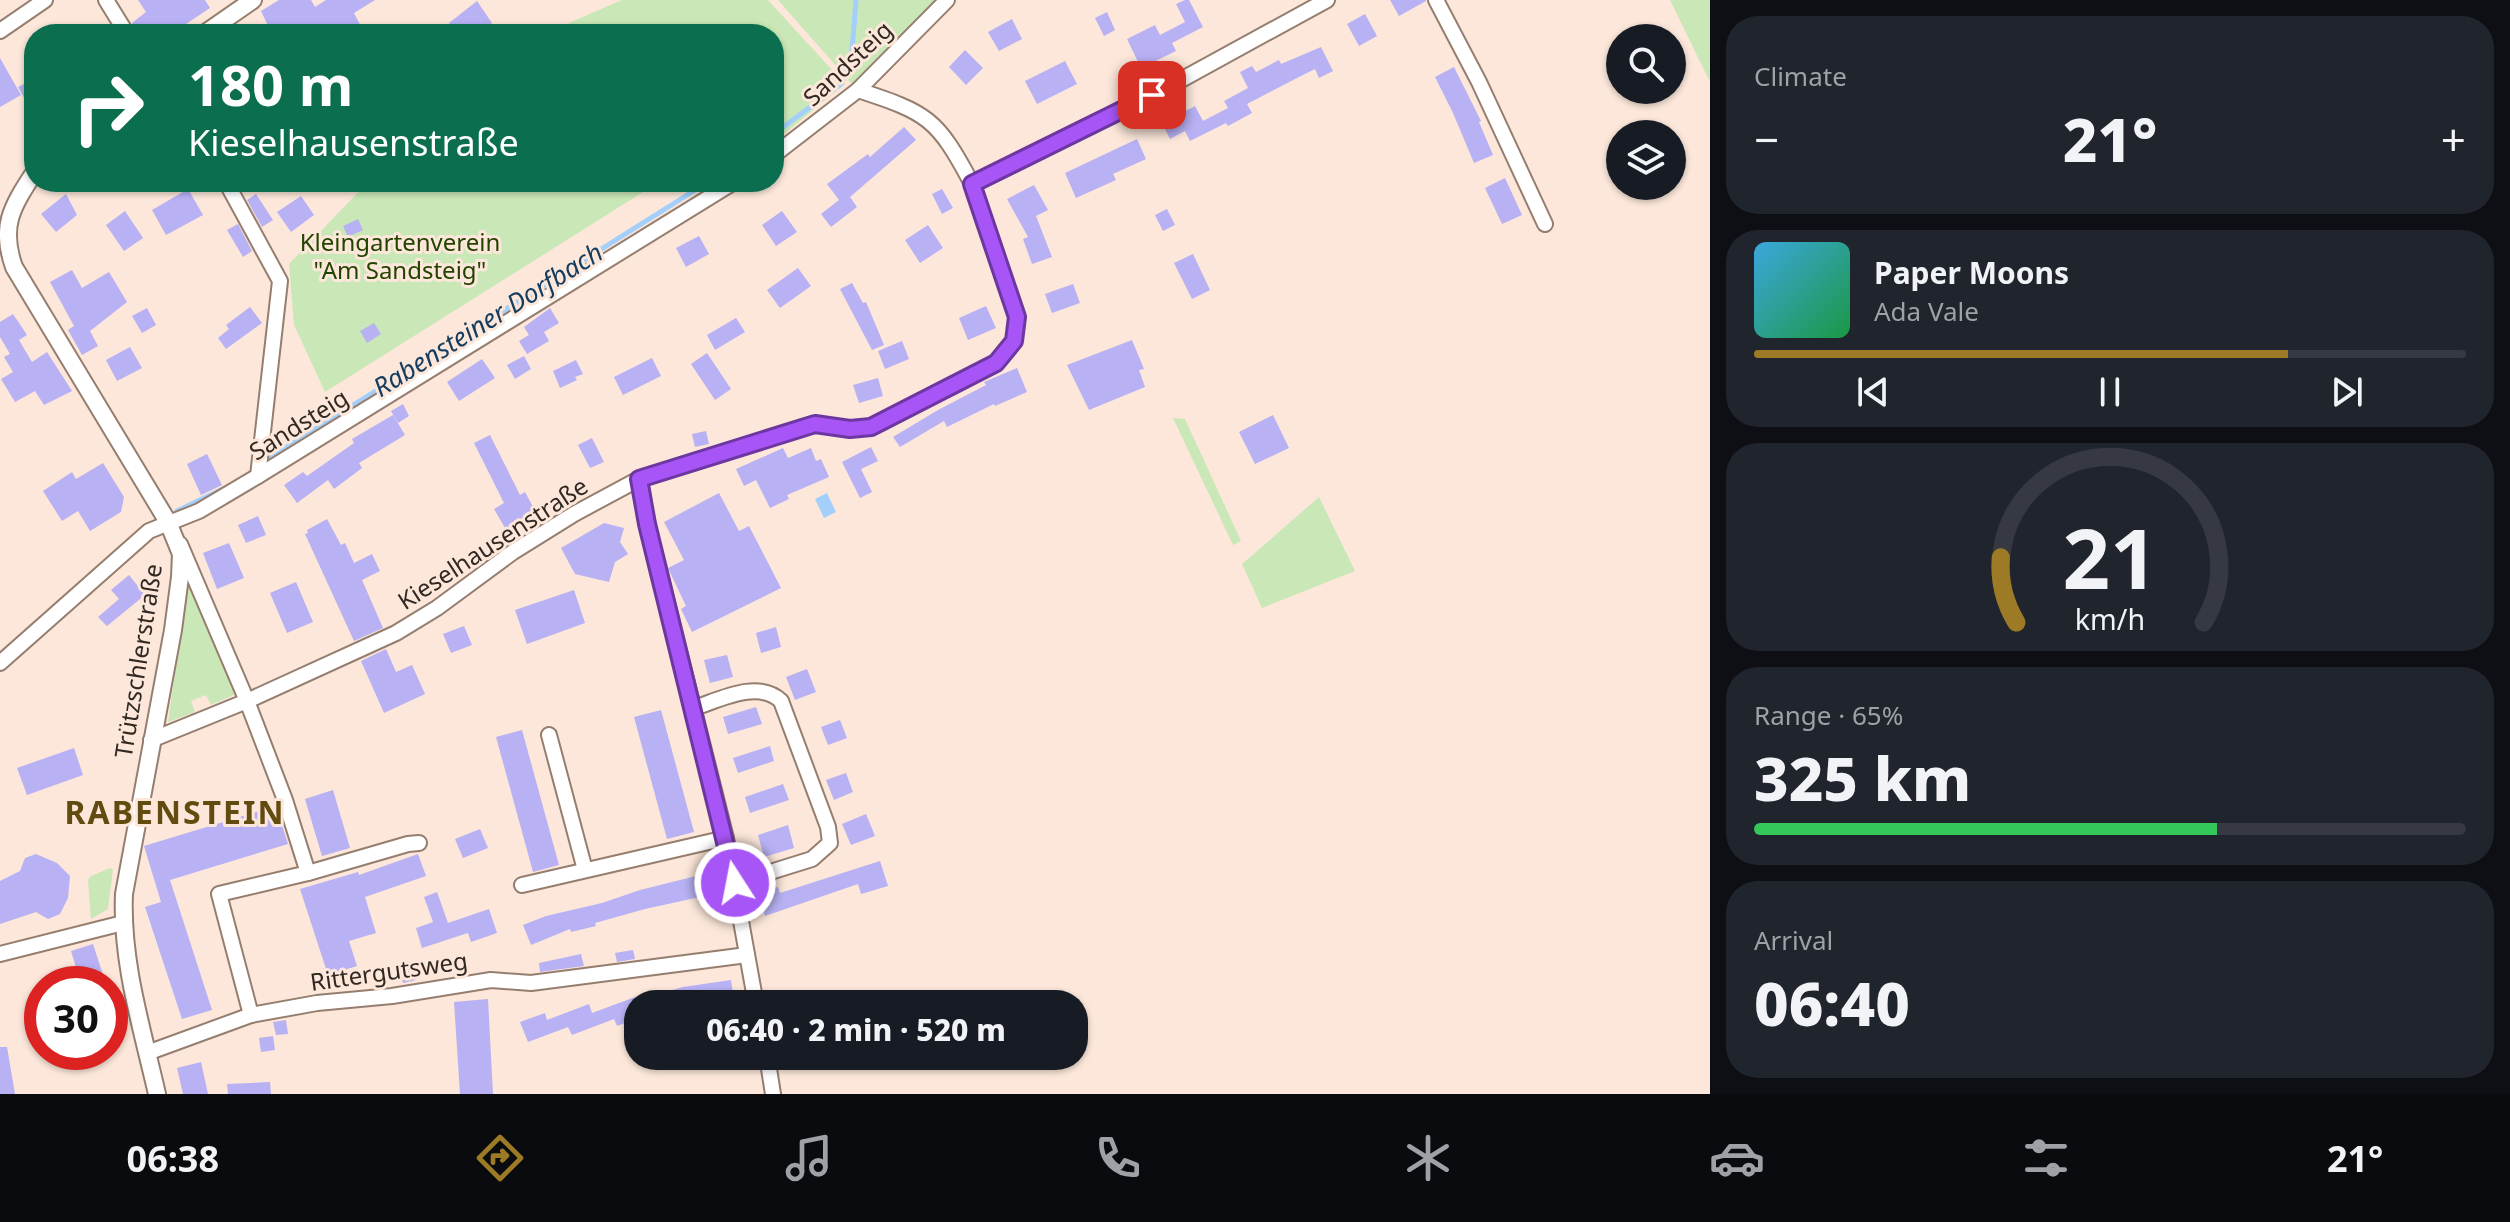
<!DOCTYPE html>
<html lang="en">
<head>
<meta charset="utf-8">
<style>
  :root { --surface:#171b24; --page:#20242c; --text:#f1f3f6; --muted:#9ea1a6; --line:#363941; --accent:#9d7a25 }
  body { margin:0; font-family:"Noto Sans",sans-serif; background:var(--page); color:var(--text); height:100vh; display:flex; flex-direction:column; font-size:30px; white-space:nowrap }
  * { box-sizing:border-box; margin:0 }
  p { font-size:26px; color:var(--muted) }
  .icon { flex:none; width:44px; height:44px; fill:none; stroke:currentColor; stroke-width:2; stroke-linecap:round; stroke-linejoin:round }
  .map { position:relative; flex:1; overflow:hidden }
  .panel { display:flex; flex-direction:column; gap:16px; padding:16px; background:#0d0f14; width:800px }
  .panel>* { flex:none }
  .banner { position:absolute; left:24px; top:24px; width:760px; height:168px; border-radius:32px; box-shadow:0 2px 6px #0004; background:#0b6e4f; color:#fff; overflow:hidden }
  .buttons { position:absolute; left:1606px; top:24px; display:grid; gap:16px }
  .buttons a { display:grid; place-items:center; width:80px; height:80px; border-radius:50%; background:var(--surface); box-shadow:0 2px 6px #0004; font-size:40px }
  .speed { position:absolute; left:24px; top:966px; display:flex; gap:16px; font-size:40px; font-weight:700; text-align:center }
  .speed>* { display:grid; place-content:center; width:104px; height:104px; border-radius:50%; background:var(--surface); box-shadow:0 2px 6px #0004; line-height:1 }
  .speed .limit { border:12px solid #d22; background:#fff; color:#111 }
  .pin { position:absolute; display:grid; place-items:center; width:68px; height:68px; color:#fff; margin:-34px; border-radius:16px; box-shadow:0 4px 12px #0006 }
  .me { position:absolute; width:88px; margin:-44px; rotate:349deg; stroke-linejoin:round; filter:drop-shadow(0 0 6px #0008) }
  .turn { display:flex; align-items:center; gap:28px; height:168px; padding:0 32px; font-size:36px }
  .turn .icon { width:104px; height:104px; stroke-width:2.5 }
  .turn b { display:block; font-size:56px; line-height:68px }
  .big { font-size:60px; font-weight:800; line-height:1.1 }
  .panel .card { flex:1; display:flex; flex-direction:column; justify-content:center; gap:12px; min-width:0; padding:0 28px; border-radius:32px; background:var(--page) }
  .panel .dial { align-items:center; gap:0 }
  .dial svg { height:208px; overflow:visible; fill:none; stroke:var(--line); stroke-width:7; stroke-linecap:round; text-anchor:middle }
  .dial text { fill:var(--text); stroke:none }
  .song { display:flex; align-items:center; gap:24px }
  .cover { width:96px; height:96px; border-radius:12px; background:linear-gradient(135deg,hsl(200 70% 55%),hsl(140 70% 35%)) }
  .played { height:8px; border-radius:4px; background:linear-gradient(90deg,var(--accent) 75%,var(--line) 75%) }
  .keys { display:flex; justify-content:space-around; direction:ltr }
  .heat { display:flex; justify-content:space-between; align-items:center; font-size:44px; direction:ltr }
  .charge { height:12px; border-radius:6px; background:linear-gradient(90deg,#34c759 65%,var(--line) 0) }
  .trip { position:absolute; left:624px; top:990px; width:464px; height:80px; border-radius:32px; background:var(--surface); box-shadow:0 2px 6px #0004; font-weight:800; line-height:80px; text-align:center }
  .tabs { display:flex; height:128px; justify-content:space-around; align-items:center; background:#090b0e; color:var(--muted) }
  .tabs .icon { width:56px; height:56px }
  .tabs .active { color:var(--accent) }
  .tabs b { font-size:36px; color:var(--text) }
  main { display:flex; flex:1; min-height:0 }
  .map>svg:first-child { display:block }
  .green { fill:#cae8b7 }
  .water { fill:#a3cffa }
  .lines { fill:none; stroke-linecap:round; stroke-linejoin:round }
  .stream { stroke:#a3cffa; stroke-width:5 }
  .building { fill:#b8b1f4 }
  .minor-casing { stroke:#967e6f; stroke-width:18 }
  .tertiary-casing { stroke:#967e6f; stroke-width:20 }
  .minor { stroke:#fff; stroke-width:14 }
  .tertiary { stroke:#fff; stroke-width:16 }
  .route-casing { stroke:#6d37a1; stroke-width:20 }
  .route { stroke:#a855f7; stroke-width:14 }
  .labels { text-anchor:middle; stroke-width:6; stroke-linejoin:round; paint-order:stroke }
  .street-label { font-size:24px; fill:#312822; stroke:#fce7da }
  .park-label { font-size:24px; fill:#234400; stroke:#fce7da }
  .water-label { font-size:26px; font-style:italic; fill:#143c5e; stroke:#fce7da }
  .district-label { font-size:32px; font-weight:bold; letter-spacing:2px; fill:#624b0f; stroke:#fce7da }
</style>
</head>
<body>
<main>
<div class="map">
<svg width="1710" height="1094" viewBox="0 0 1710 1094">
  <rect width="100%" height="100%" fill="#fce7da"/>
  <g class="green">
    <path d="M622 0H768L845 84 774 142V34H555L571 22Z"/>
    <path d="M778 0H938L852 84Z"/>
    <path d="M1670 0H1710V82Z"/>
    <path d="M368 182H659L325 392 294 325 289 264Z"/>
    <path d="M1173 418 1185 419 1241 541 1233 545Z"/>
    <path d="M1319 497 1355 571 1262 608 1242 564Z"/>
    <path d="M189 576 236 694 211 705 206 695 191 701 195 712 168 722Z"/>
    <path d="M110 868 113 869 108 909 91 919 88 880 91 876Z"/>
  </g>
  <path class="water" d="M827 493 836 512 824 518 815 499Z"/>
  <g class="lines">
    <g class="stream">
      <path d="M774 134 841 84 851 63 856 0"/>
      <path d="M269 458 708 182"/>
      <path d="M177 511 223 489"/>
    </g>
  </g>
  <g class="building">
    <path d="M138 0H205L210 8 171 34H137L132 23 146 12Z"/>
    <path d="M279 0H311L315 7 326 0H375L354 13 365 34H272L261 11Z"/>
    <path d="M1185 0H1189L1203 27 1172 43 1176 51 1141 68 1127 39 1155 25 1160 35 1185 22 1176 4Z"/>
    <path d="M1390 0H1426V1L1399 16Z"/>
    <path d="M477 1 492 23 476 34H457L449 23Z"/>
    <path d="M1107 12 1115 30 1104 36 1095 18Z"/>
    <path d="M1365 14 1377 36 1359 46 1347 24Z"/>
    <path d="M1012 19 1022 39 999 51 988 32Z"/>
    <path d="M1321 47 1333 71 1319 78 1315 69 1295 79 1247 104 1252 113 1228 126 1226 123 1190 141 1185 131 1170 139 1160 119 1172 113 1174 117 1195 106 1203 121 1228 108 1224 101 1248 88 1240 72 1252 66 1256 72 1279 60 1281 64Z"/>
    <path d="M965 50 983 68 966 85 949 67Z"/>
    <path d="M0 58 21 95 0 107Z"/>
    <path d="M1065 61 1077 84 1037 104 1025 81Z"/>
    <path d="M1454 67 1481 121 1479 122 1493 155 1474 163 1453 113 1435 77Z"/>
    <path d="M30 81 34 88V115L18 87Z"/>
    <path d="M904 127 916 140 850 197 857 207 831 227 821 214 839 200 827 184 868 154 870 157Z"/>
    <path d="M1137 139 1146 159 1113 174 1116 180 1076 198 1065 173Z"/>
    <path d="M1505 178 1522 215 1502 224 1485 188Z"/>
    <path d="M1034 185 1048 210 1036 216 1052 257 1032 264 1023 239 1028 237 1007 199Z"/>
    <path d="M188 189 203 215 166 235 152 210Z"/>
    <path d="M942 189 953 208 942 214 932 194Z"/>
    <path d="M66 194 77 215 56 232 41 214Z"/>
    <path d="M256 194 273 220 262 227 247 200Z"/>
    <path d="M301 196 314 215 291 232 277 212Z"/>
    <path d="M1167 209 1175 225 1163 231 1155 215Z"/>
    <path d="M125 211 143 238 124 251 106 225Z"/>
    <path d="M782 211 797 232 776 246 762 225Z"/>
    <path d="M358 219 363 230 348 237 343 226Z"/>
    <path d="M238 224 252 251 243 257 227 230Z"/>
    <path d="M928 225 943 248 920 263 905 240Z"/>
    <path d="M699 236 709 254 686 267 676 248Z"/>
    <path d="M1193 254 1210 290 1192 299 1174 263Z"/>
    <path d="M798 268 811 286 780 308 767 290Z"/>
    <path d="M72 270 82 288 109 272 127 302 90 331 98 346 82 355 68 330 74 326 50 282Z"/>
    <path d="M852 283 863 303 866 302 884 345 872 350 840 289Z"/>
    <path d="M1073 284 1080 303 1052 313 1045 294Z"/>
    <path d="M986 306 996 328 968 340 959 318Z"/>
    <path d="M250 307 262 323 226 349 218 338 229 329 226 325Z"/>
    <path d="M147 308 156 325 142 333 132 316Z"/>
    <path d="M550 308 559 323 544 332 549 341 527 354 519 341 529 335 524 327Z"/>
    <path d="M13 314 27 335 19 340 32 362 47 352 72 391 44 405 35 391 15 402 1 379 13 372 4 357 10 354 0 337V322Z"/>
    <path d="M736 318 745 332 715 350 707 335Z"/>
    <path d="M374 323 381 334 367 343 360 331Z"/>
    <path d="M1132 340 1144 369 1139 370 1145 387 1089 410 1067 365Z"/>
    <path d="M902 341 909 359 885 369 878 351Z"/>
    <path d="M130 347 142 368 117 381 106 360Z"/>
    <path d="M707 353 731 389 715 400 691 364Z"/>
    <path d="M524 356 531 369 515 379 507 365Z"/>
    <path d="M652 358 661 376 623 395 614 377Z"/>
    <path d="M482 359 495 378 459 401 447 382Z"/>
    <path d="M576 360 583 374 575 377 577 380 560 388 553 371Z"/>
    <path d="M1017 368 1027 392 995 406 994 404 947 427 944 421 900 447 893 437 938 410 986 385 984 382Z"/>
    <path d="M878 378 883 396 859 403 853 385Z"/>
    <path d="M403 404 409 416 398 423 391 411Z"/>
    <path d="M393 415 405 435 359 463 362 468 334 489 328 480 297 503 284 485 303 472 307 476 354 443 352 439Z"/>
    <path d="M1273 415 1289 448 1255 464 1239 432Z"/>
    <path d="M706 431 709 444 695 447 692 434Z"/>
    <path d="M490 435 520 495 525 492 538 516 508 533 494 509 504 503 474 443Z"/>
    <path d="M592 438 604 462 590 468 578 445Z"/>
    <path d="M871 447 878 461 861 469 872 492 860 498 842 462Z"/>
    <path d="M783 448 788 458 811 448 816 461 821 459 829 477 787 495 789 499 770 508 756 480 744 486 736 469Z"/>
    <path d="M207 454 222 485 201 495 187 464Z"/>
    <path d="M103 463 124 497 121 512 90 531 78 511 62 521 43 491 72 472 76 479Z"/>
    <path d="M719 493 739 531 749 526 781 588 692 632 681 609 686 606 668 568 684 560 664 522Z"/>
    <path d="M258 516 266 535 246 543 238 525Z"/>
    <path d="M327 519 341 545 345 543 354 563 372 554 380 571 362 580 383 628 354 641 305 534 308 533 307 530Z"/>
    <path d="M604 523 624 528 620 542 628 554 615 562 609 582 575 574 561 548Z"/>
    <path d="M229 543 244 578 217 589 203 553Z"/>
    <path d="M129 575 145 595 107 626 98 617 119 599 111 590Z"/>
    <path d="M296 582 313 622 287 633 270 593Z"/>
    <path d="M574 590 585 623 527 644 515 610Z"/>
    <path d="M464 626 472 645 451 653 443 634Z"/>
    <path d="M776 627 781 647 761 653 756 633Z"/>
    <path d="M386 649 396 672 412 665 425 694 384 713 361 661Z"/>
    <path d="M727 655 733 677 710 683 704 660Z"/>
    <path d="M807 669 816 692 795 700 786 677Z"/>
    <path d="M756 707 762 724 728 734 723 717Z"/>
    <path d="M661 710 694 832 667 839 634 717Z"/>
    <path d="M840 720 847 738 828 745 821 727Z"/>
    <path d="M522 730 559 865 533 872 496 737Z"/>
    <path d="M770 746 774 761 738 773 733 758Z"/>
    <path d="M74 748 83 775 27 795 17 768Z"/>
    <path d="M846 773 853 792 834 800 826 780Z"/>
    <path d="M783 784 789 800 750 813 745 797Z"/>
    <path d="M333 790 350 848 322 856 305 799Z"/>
    <path d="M276 806 288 844 170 880 212 1010 182 1019 145 907 161 902 144 846Z"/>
    <path d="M866 814 875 836 851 845 842 824Z"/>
    <path d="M788 825 794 848 764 857 758 835Z"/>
    <path d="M480 829 488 848 463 858 455 839Z"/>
    <path d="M36 854 57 863 70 876 68 898 60 914 48 919 36 912 0 924V881L20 871 25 858Z"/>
    <path d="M418 854 426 876 365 897 376 933 349 941 357 966 328 975 300 889 358 872 359 875Z"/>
    <path d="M880 861 888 886 861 894 858 884 765 916 758 893 778 887 780 893Z"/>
    <path d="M704 874 709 895 645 909 595 923 596 926 571 932 570 929 531 945 523 925 546 916 602 903 640 890Z"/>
    <path d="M437 892 448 923 489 909 497 933 471 942 468 933 422 948 416 928 433 922 424 897Z"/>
    <path d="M93 944 106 984H81L71 951Z"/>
    <path d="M633 950 635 959 617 962 615 953Z"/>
    <path d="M581 954 584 966 540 972 539 963Z"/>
    <path d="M413 967 416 980 403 983 400 970Z"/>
    <path d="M731 980 734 1000 729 1001 730 1004H638V1018L617 1026 614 1019 572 1035 568 1027 528 1042 520 1022 545 1013 547 1020 589 1004 592 1013 638 996V1000L683 987Z"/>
    <path d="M488 999 493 1094H460L454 1002Z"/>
    <path d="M286 1020 288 1034 276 1035 273 1022Z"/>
    <path d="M273 1036 275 1050 261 1052 259 1038Z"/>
    <path d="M0 1047H7L15 1094H0Z"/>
    <path d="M201 1062 208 1094H183L177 1068Z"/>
    <path d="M270 1082 271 1094H228L227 1084Z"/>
  </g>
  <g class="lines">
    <g class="minor-casing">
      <g id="minor">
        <path d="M106 0 127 34"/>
        <path d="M1436 0 1479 82 1545 224"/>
        <path d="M0 31 45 0"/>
        <path d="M858 90C928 113 937 118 972 184"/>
        <path d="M774 155 858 90 947 0"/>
        <path d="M226 182 280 281 258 476"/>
        <path d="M180 544 247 701 285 800 308 873"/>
        <path d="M0 663 149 531 199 511 258 476 734 182"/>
        <path d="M694 708C719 700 758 679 781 701L828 827 830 843 812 859 735 883"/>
        <path d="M549 735 585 870"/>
        <path d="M151 740 247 701 396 633 437 608 513 552 574 514 639 479 815 424 850 429 871 427 996 363 1014 341 1017 317 972 184 1179 81 1327 0"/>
        <path d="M726 838 756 1004"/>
        <path d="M522 885 726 838 647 524 639 479"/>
        <path d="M0 954 123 923"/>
        <path d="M251 1015 219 894 308 873 408 844 419 843"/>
        <path d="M147 1053 251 1015 317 1003 392 996 491 980 531 983 747 955"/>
        <path d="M767 1056 773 1094"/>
      </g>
    </g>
    <g class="tertiary-casing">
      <g id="tertiary">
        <path d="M204 34 253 0"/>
        <path d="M34 173C11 208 0 227 14 267L168 522 181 554 180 577 173 630 124 894C121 962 142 1028 157 1094"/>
      </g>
    </g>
    <use href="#minor" class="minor"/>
    <use href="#tertiary" class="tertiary"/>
  </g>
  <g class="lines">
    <g class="route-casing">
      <path id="route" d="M735 883 647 524 639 479 815 424 850 429 871 427 996 363 1014 341 1017 317 972 184 1152 95"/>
    </g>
    <use href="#route" class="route"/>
  </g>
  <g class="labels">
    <g class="street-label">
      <text transform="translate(848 64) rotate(-43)" y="8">Sandsteig</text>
      <text transform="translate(299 425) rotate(-32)" y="8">Sandsteig</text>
      <text transform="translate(493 544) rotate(-33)" y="8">Kieselhausenstraße</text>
      <text transform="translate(139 661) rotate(-81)" y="8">Trützschlerstraße</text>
      <text transform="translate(389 972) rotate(-8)" y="8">Rittergutsweg</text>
    </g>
    <g class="park-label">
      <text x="400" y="251">Kleingartenverein<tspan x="400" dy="28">"Am Sandsteig"</tspan></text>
    </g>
    <g class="water-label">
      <text transform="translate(488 320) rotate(-32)" y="9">Rabensteiner Dorfbach</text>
    </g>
    <g class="district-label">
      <text x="175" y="824">RABENSTEIN</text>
    </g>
  </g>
</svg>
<div class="buttons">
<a><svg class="icon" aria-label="search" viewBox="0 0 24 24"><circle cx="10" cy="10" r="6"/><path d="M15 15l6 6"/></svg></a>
<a><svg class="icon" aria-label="layers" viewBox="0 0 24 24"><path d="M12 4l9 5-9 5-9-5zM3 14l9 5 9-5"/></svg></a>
</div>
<div class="speed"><div class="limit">30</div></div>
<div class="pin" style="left:1152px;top:95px;background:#d93025"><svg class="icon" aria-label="arrive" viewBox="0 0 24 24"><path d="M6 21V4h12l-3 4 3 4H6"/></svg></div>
<svg class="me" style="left:735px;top:883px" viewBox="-20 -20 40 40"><circle r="17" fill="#a855f7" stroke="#fff" stroke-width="3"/><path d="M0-11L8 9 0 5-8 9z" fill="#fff"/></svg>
<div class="trip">06:40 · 2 min · 520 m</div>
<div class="banner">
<div class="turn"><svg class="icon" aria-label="right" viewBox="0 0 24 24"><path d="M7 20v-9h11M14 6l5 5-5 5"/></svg><div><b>180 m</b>Kieselhausenstraße</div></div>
</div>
</div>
<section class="panel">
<div class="card"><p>Climate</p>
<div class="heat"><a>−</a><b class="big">21°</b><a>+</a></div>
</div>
<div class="card">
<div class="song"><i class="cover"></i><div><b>Paper Moons</b><p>Ada Vale</p></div></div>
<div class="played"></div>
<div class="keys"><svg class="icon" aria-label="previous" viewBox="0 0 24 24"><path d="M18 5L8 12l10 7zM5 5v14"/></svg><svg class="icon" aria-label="pause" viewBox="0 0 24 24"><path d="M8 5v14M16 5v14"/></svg><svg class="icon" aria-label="next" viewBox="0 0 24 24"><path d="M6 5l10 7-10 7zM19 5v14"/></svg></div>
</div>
<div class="card dial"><svg viewBox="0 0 100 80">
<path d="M14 69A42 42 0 1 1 86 69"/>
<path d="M14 69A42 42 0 0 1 8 44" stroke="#9d7a25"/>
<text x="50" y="56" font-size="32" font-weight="700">21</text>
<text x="50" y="72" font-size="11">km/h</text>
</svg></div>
<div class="card"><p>Range · 65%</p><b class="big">325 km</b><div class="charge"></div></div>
<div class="card"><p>Arrival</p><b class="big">06:40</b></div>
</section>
</main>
<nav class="tabs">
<b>06:38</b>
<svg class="icon active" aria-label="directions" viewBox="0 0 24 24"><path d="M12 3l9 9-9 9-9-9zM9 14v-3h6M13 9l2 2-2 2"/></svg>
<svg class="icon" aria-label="music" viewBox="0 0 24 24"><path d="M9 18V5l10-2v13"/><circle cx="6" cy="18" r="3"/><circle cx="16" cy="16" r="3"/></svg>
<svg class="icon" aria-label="phone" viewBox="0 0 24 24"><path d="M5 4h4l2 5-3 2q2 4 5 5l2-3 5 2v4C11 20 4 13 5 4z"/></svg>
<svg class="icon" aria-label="climate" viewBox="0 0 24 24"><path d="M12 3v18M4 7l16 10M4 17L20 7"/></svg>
<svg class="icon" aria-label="car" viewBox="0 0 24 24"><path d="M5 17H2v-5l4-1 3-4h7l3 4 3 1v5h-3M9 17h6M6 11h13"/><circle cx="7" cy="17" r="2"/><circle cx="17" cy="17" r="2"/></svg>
<svg class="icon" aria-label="filters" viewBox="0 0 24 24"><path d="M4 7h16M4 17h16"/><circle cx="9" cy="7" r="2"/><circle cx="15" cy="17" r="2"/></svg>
<b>21°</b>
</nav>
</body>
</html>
